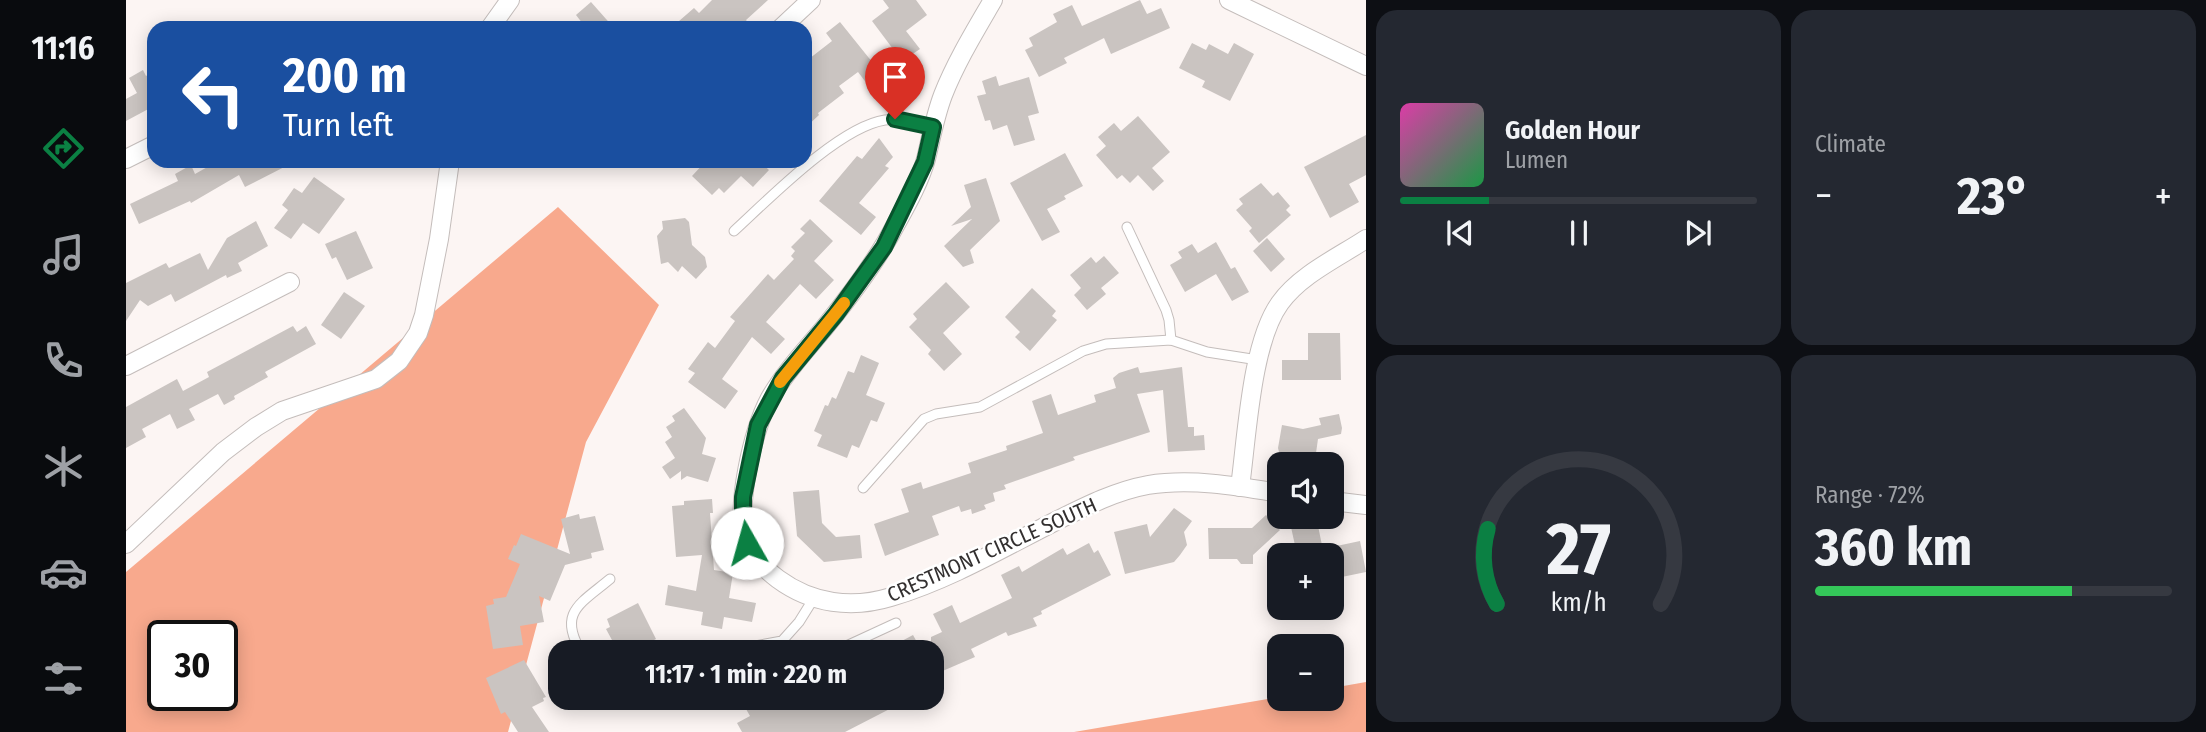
<!DOCTYPE html>
<html lang="en">
<head>
<meta charset="utf-8">
<style>
  :root { --surface:#171b24; --page:#242831; --text:#f1f3f6; --muted:#9ea1a6; --line:#363941; --accent:#0b8043 }
  body { margin:0; font-family:"Fira Sans Condensed",sans-serif; background:var(--page); color:var(--text); height:100vh; display:flex; flex-direction:column; font-size:26px; white-space:nowrap }
  * { box-sizing:border-box; margin:0 }
  p { font-size:23px; color:var(--muted) }
  .icon { flex:none; width:38px; height:38px; fill:none; stroke:currentColor; stroke-width:2; stroke-linecap:round; stroke-linejoin:round }
  .map { position:relative; flex:1; overflow:hidden }
  .drawer { display:flex; flex-direction:column; gap:10px; padding:10px; background:#0d0f14; width:840px }
  .drawer>* { flex:none }
  .banner { position:absolute; left:21px; top:21px; width:665px; height:147px; border-radius:21px; box-shadow:0 4px 18px #0003; background:#1a4fa0; color:#fff; overflow:hidden }
  .tools { position:absolute; left:1141px; top:452px; display:grid; gap:14px }
  .tools a { display:grid; place-items:center; width:77px; height:77px; border-radius:14px; background:var(--surface); box-shadow:0 4px 18px #0003; font-size:35px }
  .speed { position:absolute; left:21px; top:620px; display:flex; gap:14px; font-size:35px; font-weight:700; text-align:center }
  .speed>* { display:grid; place-content:center; width:91px; height:91px; border-radius:50%; background:var(--surface); box-shadow:0 4px 18px #0003; line-height:1 }
  .speed .limit { border:4px solid #111; border-radius:10px; background:#fff; color:#111 }
  .pin { position:absolute; display:grid; place-items:center; width:60px; height:60px; color:#fff; margin:-72px -30px; border-radius:50% 50% 50% 0; rotate:-45deg; box-shadow:0 0 7px #0007 }
  .pin .icon { rotate:45deg }
  .me { position:absolute; width:77px; margin:-38px; rotate:353deg; stroke-linejoin:round; filter:drop-shadow(0 0 5px #0008) }
  .turn { display:flex; align-items:center; gap:24px; height:147px; padding:0 21px; font-size:32px }
  .turn .icon { width:91px; height:91px; stroke-width:2.5 }
  .turn b { display:block; font-size:49px; line-height:60px }
  .big { font-size:52px; font-weight:700; line-height:1.1 }
  .drawer .card { flex:1; display:flex; flex-direction:column; justify-content:center; gap:10px; min-width:0; padding:0 24px; border-radius:21px; background:var(--page) }
  .drawer .dial { align-items:center; gap:0 }
  .dial svg { height:182px; overflow:visible; fill:none; stroke:var(--line); stroke-width:7; stroke-linecap:round; text-anchor:middle }
  .dial text { fill:var(--text); stroke:none }
  .song { display:flex; align-items:center; gap:21px }
  .cover { width:84px; height:84px; border-radius:10px; background:linear-gradient(135deg,hsl(320 70% 55%),hsl(140 70% 35%)) }
  .played { height:7px; border-radius:4px; background:linear-gradient(90deg,var(--accent) 25%,var(--line) 25%) }
  .keys { display:flex; justify-content:space-around; direction:ltr }
  .heat { display:flex; justify-content:space-between; align-items:center; font-size:38px; direction:ltr }
  .charge { height:10px; border-radius:5px; background:linear-gradient(90deg,#34c759 72%,var(--line) 0) }
  .drawer .tiles { flex:1; display:grid; gap:10px; grid-template-columns:repeat(2,1fr) }
  .trip { position:absolute; left:422px; top:640px; width:396px; height:70px; border-radius:21px; background:var(--surface); box-shadow:0 4px 18px #0003; font-weight:700; line-height:70px; text-align:center }
  main { display:flex; flex:1; min-height:0 }
  .dock { display:flex; flex-direction:column; width:126px; justify-content:space-around; align-items:center; background:#090b0e; color:var(--muted) }
  .dock .icon { width:49px; height:49px }
  .dock .current { color:var(--accent) }
  .dock b { font-size:32px; color:var(--text) }
  .map>svg:first-child { display:block }
  .forest { fill:#f8a98d; fill-rule:evenodd }
  .building { fill:#cac4c1 }
  .lines { fill:none; stroke-linecap:round; stroke-linejoin:round }
  .service-casing { stroke:#c4bdbb; stroke-width:11 }
  .minor-casing { stroke:#c4bdbb; stroke-width:20 }
  .service { stroke:#fff; stroke-width:9 }
  .minor { stroke:#fff; stroke-width:18 }
  .route-casing { stroke:#07532c; stroke-width:18 }
  .route { stroke:#0b8043; stroke-width:12 }
  .slow { stroke:#f59e0b; stroke-width:12 }
  .labels { text-anchor:middle; stroke-width:5; stroke-linejoin:round; paint-order:stroke }
  .street-label { font-size:21px; fill:#333030; stroke:#fff }
</style>
</head>
<body>
<main>
<nav class="dock">
<b>11:16</b>
<svg class="icon current" aria-label="directions" viewBox="0 0 24 24"><path d="M12 3l9 9-9 9-9-9zM9 14v-3h6M13 9l2 2-2 2"/></svg>
<svg class="icon" aria-label="music" viewBox="0 0 24 24"><path d="M9 18V5l10-2v13"/><circle cx="6" cy="18" r="3"/><circle cx="16" cy="16" r="3"/></svg>
<svg class="icon" aria-label="phone" viewBox="0 0 24 24"><path d="M5 4h4l2 5-3 2q2 4 5 5l2-3 5 2v4C11 20 4 13 5 4z"/></svg>
<svg class="icon" aria-label="climate" viewBox="0 0 24 24"><path d="M12 3v18M4 7l16 10M4 17L20 7"/></svg>
<svg class="icon" aria-label="car" viewBox="0 0 24 24"><path d="M5 17H2v-5l4-1 3-4h7l3 4 3 1v5h-3M9 17h6M6 11h13"/><circle cx="7" cy="17" r="2"/><circle cx="17" cy="17" r="2"/></svg>
<svg class="icon" aria-label="filters" viewBox="0 0 24 24"><path d="M4 7h16M4 17h16"/><circle cx="9" cy="7" r="2"/><circle cx="15" cy="17" r="2"/></svg>
</nav>
<div class="map">
<svg width="1240" height="732" viewBox="0 0 1240 732">
  <rect width="100%" height="100%" fill="#fcf5f3"/>
  <g class="forest">
    <path d="M432 207 533 305 460 442 382 732H0V572ZM37 635H96V695H37Z"/>
    <path d="M1240 682V732H948L1153 697 1206 698V688Z"/>
  </g>
  <g class="building">
    <path d="M586 0H642L620 20 626 28H545L568 8 573 13Z"/>
    <path d="M757 0H790L801 15 780 31 794 49 776 61 746 21 763 8Z"/>
    <path d="M1014 0 1021 14 1035 8 1044 28 985 54 978 38 938 58 941 63 913 77 899 50 907 46 903 38 931 22 927 14 946 5 956 26Z"/>
    <path d="M465 2 488 28H460L450 15Z"/>
    <path d="M714 22 763 83 748 93 732 72 713 86 718 93 692 113 693 115 679 128V62L706 41 700 33Z"/>
    <path d="M1066 43 1080 50 1083 44 1102 54 1108 43 1128 54 1104 101 1076 87 1079 81 1053 68Z"/>
    <path d="M17 70 20 76 28 71V106L0 121V99L11 93 3 78Z"/>
    <path d="M870 76 873 86 903 77 913 113 902 116 909 140 888 146 881 125 867 130 864 120 859 121 851 96 860 94 856 81Z"/>
    <path d="M1012 116 1044 152 1026 168 1038 181 1027 191 1012 175 1004 183 996 175 991 179 970 155 980 146 972 137 988 123 995 131Z"/>
    <path d="M1240 135V175L1223 184 1233 202 1204 218 1178 167Z"/>
    <path d="M753 138 767 157 759 166 763 168 733 203 750 217 735 235 693 201 731 156 736 159Z"/>
    <path d="M939 153 957 186 938 196 940 199 921 209 934 232 916 241 884 183Z"/>
    <path d="M92 161H170L119 187 113 175 65 203 64 201 13 224 4 204 52 181 49 174 65 165 69 174Z"/>
    <path d="M580 161H633L643 170 627 187 615 176 598 193 593 188 586 195 566 176Z"/>
    <path d="M188 177 219 199 193 234 177 223 165 239 148 228 162 210 156 205 168 188 176 193Z"/>
    <path d="M860 178 874 221 844 250 848 263 837 267 818 246 846 219 825 226 845 207 838 185Z"/>
    <path d="M1135 183 1147 196 1152 192 1164 206 1160 210 1165 215 1133 243 1123 231 1126 228 1110 210 1117 204 1113 199Z"/>
    <path d="M559 218 563 222 566 245 579 257 581 267 570 279 556 266 552 272 542 262 535 264 531 236 537 229 536 221Z"/>
    <path d="M684 219 707 241 688 261 708 280 690 299 674 284 640 322 659 339 645 354 626 337 596 379 612 391 599 409 562 382 569 373 562 369 582 342 589 348 609 321 604 317 642 274 648 280 668 259 665 256 669 251 665 247 679 233 674 229Z"/>
    <path d="M130 221 142 246 112 263 116 271 101 278 100 275 49 302 45 294 22 306 14 300 0 321V283L40 263 43 268 74 253 82 270 101 238Z"/>
    <path d="M230 231 247 268 221 280 210 257 206 259 199 244Z"/>
    <path d="M1141 238 1159 259 1145 272 1127 251Z"/>
    <path d="M1090 242 1105 269 1109 267 1123 292 1106 301 1090 274 1059 292 1044 265 1056 258 1052 252 1066 244 1072 253Z"/>
    <path d="M978 256 993 273 975 288 980 294 961 310 948 295 955 288 944 275 965 257 970 263Z"/>
    <path d="M820 282 844 307 817 333 836 354 818 371 802 354 805 350 783 327 791 319 787 314Z"/>
    <path d="M906 288 930 311 926 316 931 320 904 351 889 337 894 332 879 317Z"/>
    <path d="M218 292 239 306 215 339 195 325Z"/>
    <path d="M167 326 171 332 180 326 190 344 139 372 142 377 108 396 109 399 98 405 92 394 63 409 69 420 51 429 44 414 16 429 20 437 0 448V407L51 379 57 391 83 377 81 372Z"/>
    <path d="M1182 333H1214L1215 380H1156V360H1182Z"/>
    <path d="M735 355 753 363 740 395 759 403 751 422 745 420 733 448 726 445 721 458 691 446 696 435 688 431 699 405 702 406 706 397 710 399 722 371 728 373Z"/>
    <path d="M1012 367 1014 373 1056 367 1062 427H1068V436L1078 435 1079 450 1042 452 1037 390 1011 394 1024 432 947 457 949 460 878 485 880 489 867 493 869 501 858 505 860 509 846 514 845 509 835 512 833 506 806 516 813 535 759 556 748 524 783 512 775 489 795 482 797 489 845 473 842 463 881 450 880 446 917 433 906 401 925 394 932 415 970 402 968 395 990 388 987 378 993 373Z"/>
    <path d="M558 408 580 438 576 454 590 458 582 482 561 476 555 480V471L544 479 536 467 549 458 539 442 546 437 540 427 549 421 546 416Z"/>
    <path d="M1213 414 1216 428 1215 434 1192 439 1189 460 1154 456 1152 448 1156 425 1177 429 1195 425 1193 418Z"/>
    <path d="M693 490 696 523 710 537 734 535 736 558 698 562 671 536 667 492Z"/>
    <path d="M586 499 587 513H584L588 570 607 573 603 598 630 603 626 622 598 617 596 629 575 625 577 612 539 605 542 585 570 591 576 555 550 557 546 506 558 505V501Z"/>
    <path d="M1048 508 1066 521 1058 532 1061 545 1054 555 1048 562 999 574 988 532 1021 524 1024 537Z"/>
    <path d="M453 514 454 519 469 516 478 550 465 553 466 558 439 565 424 601 413 596 418 622 394 626 397 645 367 649 360 606 368 604 367 599 380 597 394 564 382 559 388 545 390 546 395 534 444 554 435 519Z"/>
    <path d="M1140 515 1154 530 1127 555V564H1115L1111 559H1083L1082 528H1126Z"/>
    <path d="M1191 521 1198 555H1174L1173 550H1170L1165 527Z"/>
    <path d="M1234 541 1240 572 1206 579V547Z"/>
    <path d="M963 543 968 553 972 550 985 575 915 611 916 614 907 618 911 626 882 636 880 632 845 649 849 657 805 676V637L816 632 807 614 826 605 834 623 886 598 875 575 893 566 896 572 937 548 941 555Z"/>
    <path d="M512 603 530 639 502 653H493L480 629 484 627 481 619Z"/>
    <path d="M787 635 797 653H778L772 643Z"/>
    <path d="M398 660 420 697 417 698 418 701 406 707 423 732H392L379 712 375 714 360 678Z"/>
    <path d="M656 698H660L666 710 691 698H785L719 732H616L611 723 624 716 620 709 636 701 639 706Z"/>
  </g>
  <g class="lines">
    <g class="service-casing">
      <g id="service">
        <path d="M1001 227 1040 310 1043 320 1045 340"/>
        <path d="M608 231C643 199 713 127 759 120 776 118 791 122 807 127"/>
        <path d="M737 488 798 419 810 414 854 407 957 351 980 344 1045 340 1081 352 1132 360"/>
        <path d="M456 653C431 613 454 604 484 579"/>
        <path d="M591 653 656 641 673 622 688 598"/>
        <path d="M705 653 770 623"/>
      </g>
    </g>
    <g class="minor-casing">
      <g id="minor">
        <path d="M867 0C849 31 830 62 817 95 809 116 805 138 800 159 794 181 781 204 770 224 751 261 725 295 699 327 680 350 659 372 644 398 627 430 608 509 621 543 627 558 640 570 652 579 686 604 726 609 765 597 822 580 875 549 928 522 958 507 989 491 1022 485 1065 478 1111 486 1153 493"/>
        <path d="M1103 0 1240 66"/>
        <path d="M364 28 384 0"/>
        <path d="M655 28 685 0"/>
        <path d="M0 159 28 145"/>
        <path d="M0 366 164 282"/>
        <path d="M1114 487C1121 437 1125 343 1154 303 1174 275 1211 258 1240 239"/>
        <path d="M1206 501 1240 505"/>
        <path d="M0 544 97 452 130 427 156 411 250 379 273 361 292 333 298 315 313 239 324 161"/>
      </g>
    </g>
    <use href="#service" class="service"/>
    <use href="#minor" class="minor"/>
  </g>
  <g class="lines">
    <g class="route-casing">
      <path id="route" d="M621 543 617 522V497L632 425 657 378 710 314 758 247 799 162 807 127 769 119"/>
    </g>
    <use href="#route" class="route"/>
    <path class="slow" d="M654 382 718 303"/>
  </g>
  <g class="labels">
    <g class="street-label">
      <text transform="translate(866 550) rotate(-24)" y="7">CRESTMONT CIRCLE SOUTH</text>
    </g>
  </g>
</svg>
<div class="tools">
<a><svg class="icon" aria-label="sound" viewBox="0 0 24 24"><path d="M4 9h4l5-4v14l-5-4H4zM17 9q2 3 0 6"/></svg></a>
<a>+</a>
<a>−</a>
</div>
<div class="speed"><div class="limit">30</div></div>
<div class="pin" style="left:769px;top:119px;background:#d93025"><svg class="icon" aria-label="arrive" viewBox="0 0 24 24"><path d="M6 21V4h12l-3 4 3 4H6"/></svg></div>
<svg class="me" style="left:621px;top:543px" viewBox="-20 -20 40 40"><circle r="19" fill="#fff"/><path d="M0-13L10 11 0 6-10 11z" fill="#0b8043"/></svg>
<div class="trip">11:17 · 1 min · 220 m</div>
<div class="banner">
<div class="turn"><svg class="icon" aria-label="left" viewBox="0 0 24 24"><path d="M17 20v-9H6M10 6l-5 5 5 5"/></svg><div><b>200 m</b>Turn left</div></div>
</div>
</div>
<section class="drawer">
<div class="tiles">
<div class="card">
<div class="song"><i class="cover"></i><div><b>Golden Hour</b><p>Lumen</p></div></div>
<div class="played"></div>
<div class="keys"><svg class="icon" aria-label="previous" viewBox="0 0 24 24"><path d="M18 5L8 12l10 7zM5 5v14"/></svg><svg class="icon" aria-label="pause" viewBox="0 0 24 24"><path d="M8 5v14M16 5v14"/></svg><svg class="icon" aria-label="next" viewBox="0 0 24 24"><path d="M6 5l10 7-10 7zM19 5v14"/></svg></div>
</div>
<div class="card"><p>Climate</p>
<div class="heat"><a>−</a><b class="big">23°</b><a>+</a></div>
</div>
<div class="card dial"><svg viewBox="0 0 100 80">
<path d="M14 69A42 42 0 1 1 86 69"/>
<path d="M14 69A42 42 0 0 1 10 36" stroke="#0b8043"/>
<text x="50" y="56" font-size="32" font-weight="700">27</text>
<text x="50" y="72" font-size="11">km/h</text>
</svg></div>
<div class="card"><p>Range · 72%</p><b class="big">360 km</b><div class="charge"></div></div>
</div>
</section>
</main>
</body>
</html>
